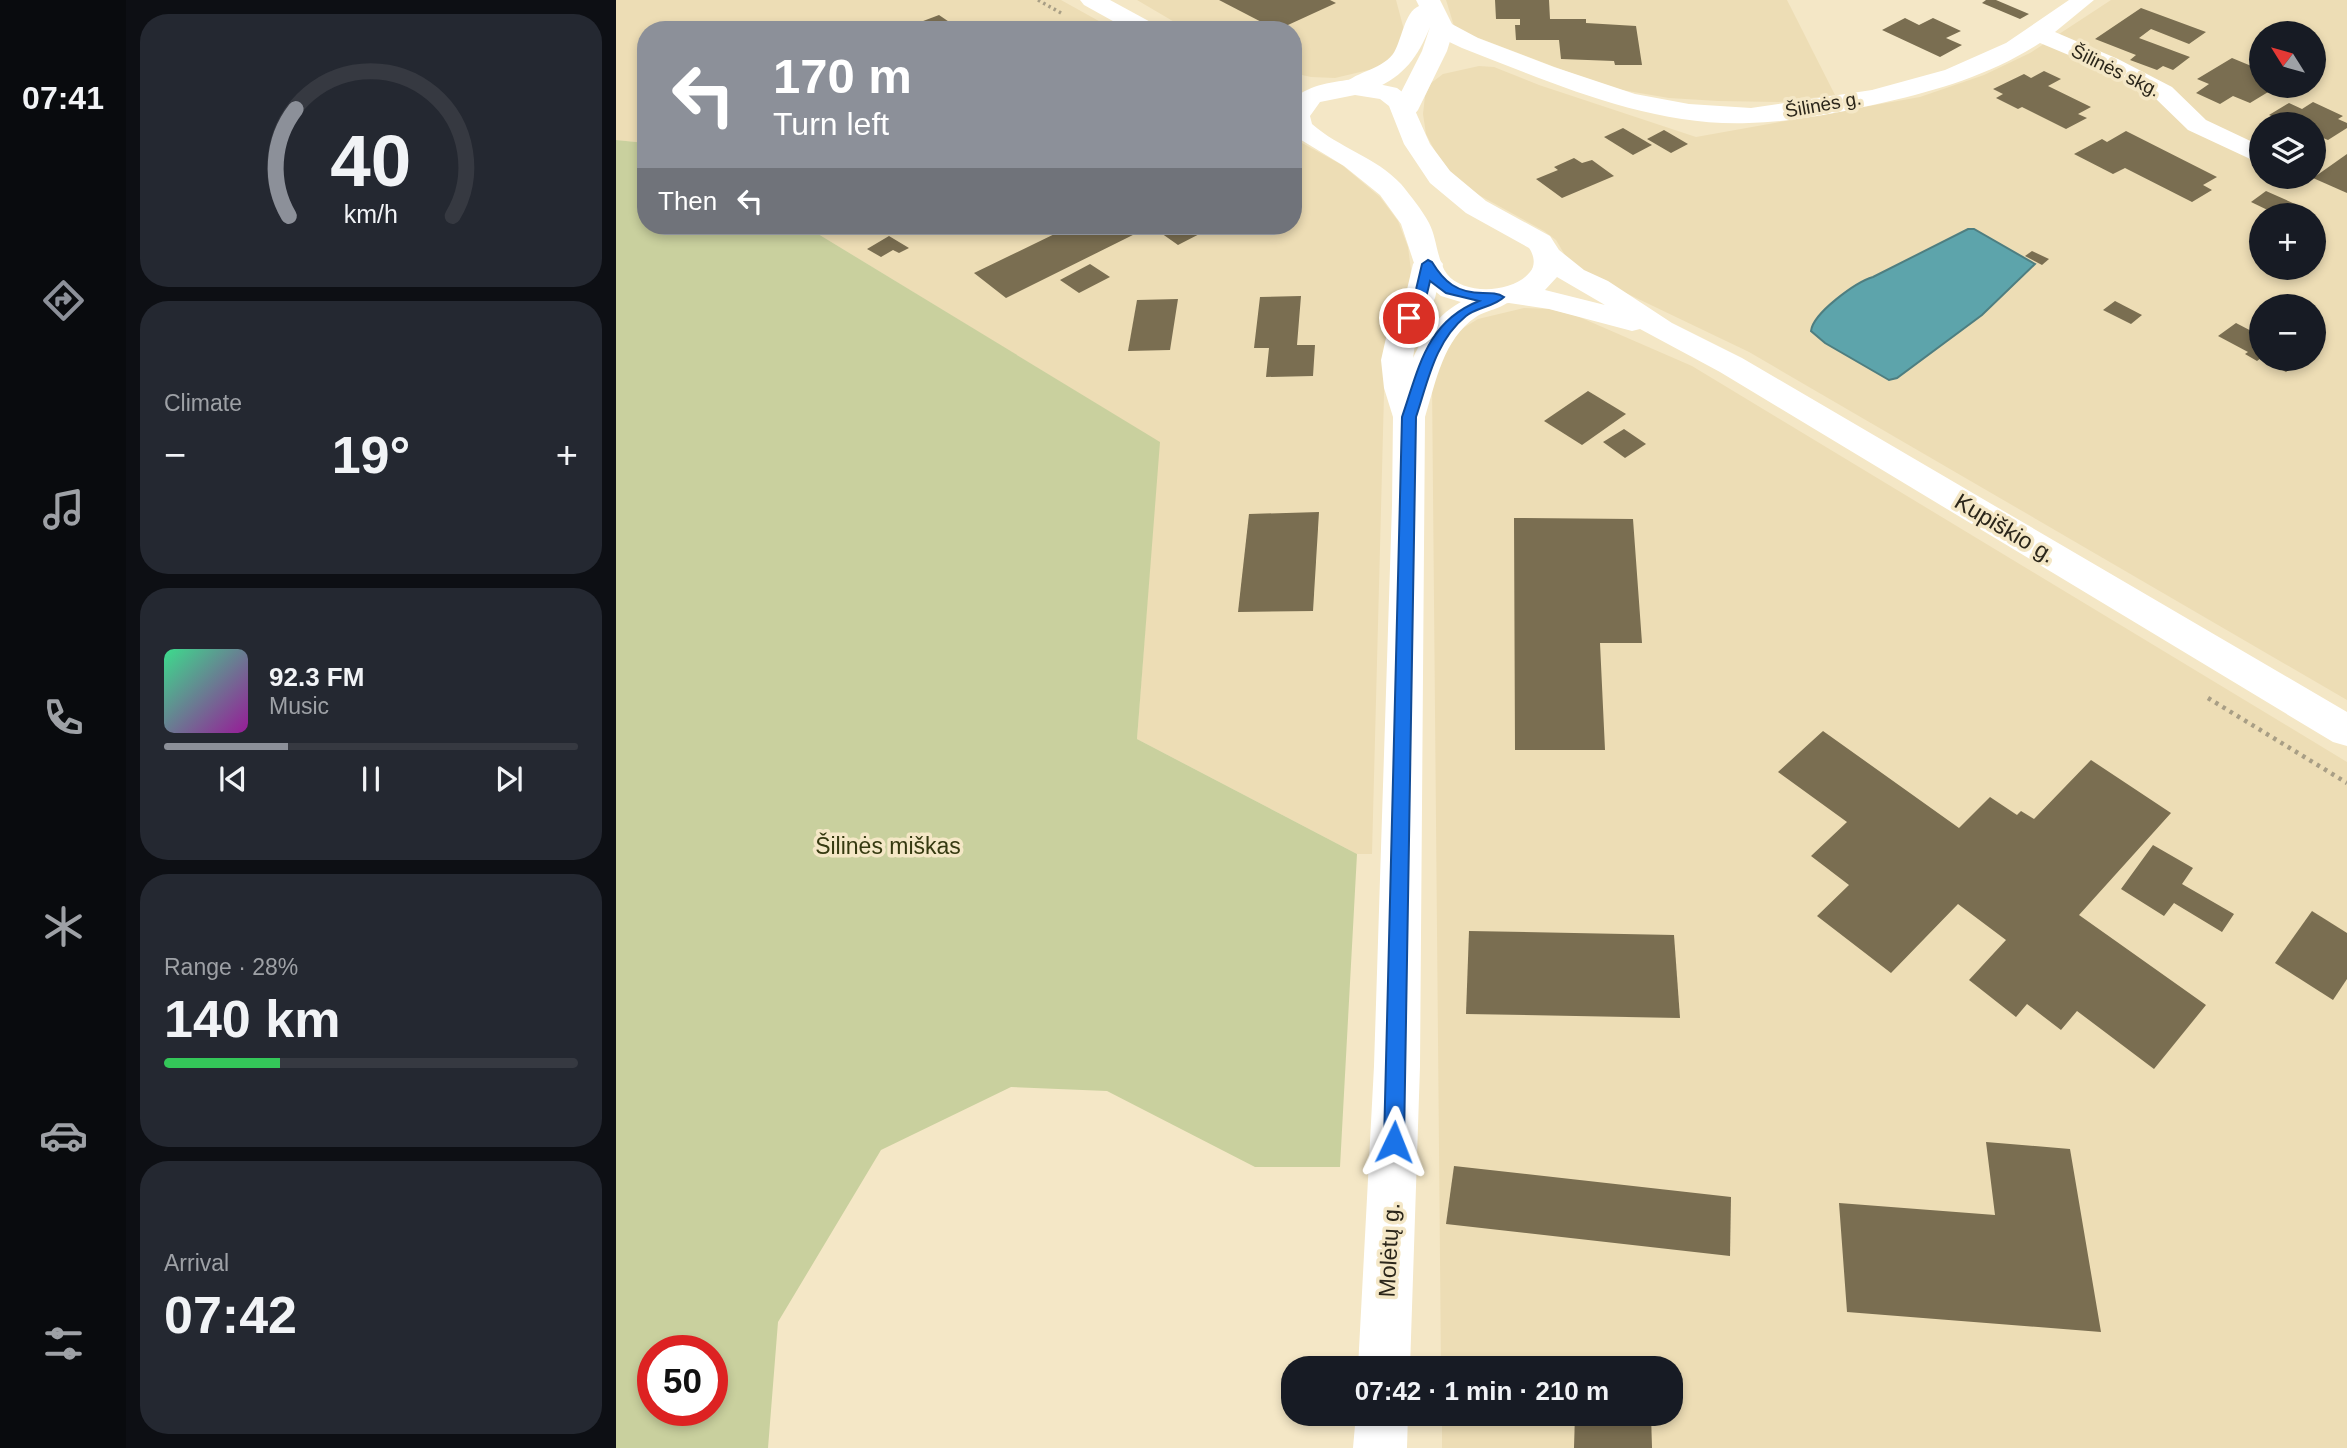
<!DOCTYPE html>
<html lang="en">
<head>
<meta charset="utf-8">
<style>
  :root { --surface:#171b24; --page:#242831; --text:#f1f3f6; --muted:#9ea1a6; --line:#363941; --accent:#8c9099 }
  body { margin:0; font-family:Helvetica,sans-serif; background:var(--page); color:var(--text); height:100vh; display:flex; flex-direction:column; font-size:26px; white-space:nowrap }
  * { box-sizing:border-box; margin:0 }
  p { font-size:23px; color:var(--muted) }
  .icon { flex:none; width:38px; height:38px; fill:none; stroke:currentColor; stroke-width:2; stroke-linecap:round; stroke-linejoin:round }
  .map { position:relative; flex:1; overflow:hidden }
  .details { display:flex; flex-direction:column; gap:14px; padding:14px; background:#0d0f14; width:490px }
  .details>* { flex:none }
  .top-card { position:absolute; left:21px; top:21px; width:665px; height:214px; border-radius:28px; box-shadow:0 4px 10px #0003; background:#8c9099; color:#fff; overflow:hidden }
  .needle { width:46px; rotate:307deg }
  .controls { position:absolute; left:1633px; top:21px; display:grid; gap:14px }
  .controls a { display:grid; place-items:center; width:77px; height:77px; border-radius:50%; background:var(--surface); box-shadow:0 4px 10px #0003; font-size:35px }
  .speed { position:absolute; left:21px; top:1335px; display:flex; gap:14px; font-size:35px; font-weight:700; text-align:center }
  .speed>* { display:grid; place-content:center; width:91px; height:91px; border-radius:50%; background:var(--surface); box-shadow:0 4px 10px #0003; line-height:1 }
  .speed .limit { border:10px solid #d22; background:#fff; color:#111 }
  .pin { position:absolute; display:grid; place-items:center; width:60px; height:60px; color:#fff; margin:-30px; border:4px solid #fff; border-radius:50%; box-shadow:0 2px 7px #0007 }
  .me { position:absolute; width:77px; margin:-38px; rotate:2deg; stroke-linejoin:round; filter:drop-shadow(0 0 5px #0008) }
  .turn { display:flex; align-items:center; gap:24px; height:147px; padding:0 21px; font-size:32px }
  .turn .icon { width:91px; height:91px; stroke-width:2.5 }
  .turn b { display:block; font-size:49px; line-height:60px }
  .then { display:flex; align-items:center; height:66px; padding:0 21px; background:#0003; gap:14px; font-size:26px }
  .big { font-size:52px; font-weight:700; line-height:1.1 }
  .details .card { flex:1; display:flex; flex-direction:column; justify-content:center; gap:10px; min-width:0; padding:0 24px; border-radius:28px; background:var(--page) }
  .details .dial { align-items:center; gap:0 }
  .dial svg { height:182px; overflow:visible; fill:none; stroke:var(--line); stroke-width:7; stroke-linecap:round; text-anchor:middle }
  .dial text { fill:var(--text); stroke:none }
  .song { display:flex; align-items:center; gap:21px }
  .cover { width:84px; height:84px; border-radius:10px; background:linear-gradient(135deg,hsl(150 70% 55%),hsl(300 70% 35%)) }
  .played { height:7px; border-radius:4px; background:linear-gradient(90deg,var(--accent) 30%,var(--line) 30%) }
  .keys { display:flex; justify-content:space-around; direction:ltr }
  .heat { display:flex; justify-content:space-between; align-items:center; font-size:38px; direction:ltr }
  .charge { height:10px; border-radius:5px; background:linear-gradient(90deg,#34c759 28%,var(--line) 0) }
  .trip { position:absolute; left:665px; top:1356px; width:402px; height:70px; border-radius:28px; background:var(--surface); box-shadow:0 4px 10px #0003; font-weight:700; line-height:70px; text-align:center }
  main { display:flex; flex:1; min-height:0 }
  .menu { display:flex; flex-direction:column; width:126px; justify-content:space-around; align-items:center; background:#090b0e; color:var(--muted) }
  .menu .icon { width:49px; height:49px }
  .menu .current { color:var(--accent) }
  .menu b { font-size:32px; color:var(--text) }
  .map>svg:first-child { display:block }
  .built { fill:#edddb5; fill-rule:evenodd }
  .green { fill:#c9d09e; fill-rule:evenodd }
  .water { fill:#5da4ab; stroke:#4e7e80; stroke-width:2 }
  .building { fill:#7a6e51 }
  .lines { fill:none; stroke-linecap:round; stroke-linejoin:round }
  .path-far1 { stroke:#a89e85; stroke-width:3.5; stroke-dasharray:2.5 3.5; stroke-linecap:butt }
  .path { stroke:#a89e85; stroke-width:4.5; stroke-dasharray:3.5 5; stroke-linecap:butt }
  .minor { fill:#fff; fill-rule:evenodd }
  .tertiary { fill:#fff; fill-rule:evenodd }
  .secondary { fill:#fff; fill-rule:evenodd }
  .trunk { fill:#fff; fill-rule:evenodd }
  .route { fill:#1a73e8; stroke:#114b97; stroke-width:2 }
  .labels { text-anchor:middle; stroke-width:7; stroke-linejoin:round; paint-order:stroke }
  .far-street-label { font-size:19px; fill:#2b261a; stroke:#f4e7c6 }
  .street-label { font-size:23px; fill:#2b261a; stroke:#f4e7c6 }
  .park-label { font-size:23px; fill:#353910; stroke:#f4e7c6 }
</style>
</head>
<body>
<main>
<nav class="menu">
<b>07:41</b>
<svg class="icon current" aria-label="directions" viewBox="0 0 24 24"><path d="M12 3l9 9-9 9-9-9zM9 14v-3h6M13 9l2 2-2 2"/></svg>
<svg class="icon" aria-label="music" viewBox="0 0 24 24"><path d="M9 18V5l10-2v13"/><circle cx="6" cy="18" r="3"/><circle cx="16" cy="16" r="3"/></svg>
<svg class="icon" aria-label="phone" viewBox="0 0 24 24"><path d="M5 4h4l2 5-3 2q2 4 5 5l2-3 5 2v4C11 20 4 13 5 4z"/></svg>
<svg class="icon" aria-label="climate" viewBox="0 0 24 24"><path d="M12 3v18M4 7l16 10M4 17L20 7"/></svg>
<svg class="icon" aria-label="car" viewBox="0 0 24 24"><path d="M5 17H2v-5l4-1 3-4h7l3 4 3 1v5h-3M9 17h6M6 11h13"/><circle cx="7" cy="17" r="2"/><circle cx="17" cy="17" r="2"/></svg>
<svg class="icon" aria-label="filters" viewBox="0 0 24 24"><path d="M4 7h16M4 17h16"/><circle cx="9" cy="7" r="2"/><circle cx="15" cy="17" r="2"/></svg>
</nav>
<section class="details">
<div class="card dial"><svg viewBox="0 0 100 80">
<path d="M14 69A42 42 0 1 1 86 69"/>
<path d="M14 69A42 42 0 0 1 17 22" stroke="#8c9099"/>
<text x="50" y="56" font-size="32" font-weight="700">40</text>
<text x="50" y="72" font-size="11">km/h</text>
</svg></div>
<div class="card"><p>Climate</p>
<div class="heat"><a>−</a><b class="big">19°</b><a>+</a></div>
</div>
<div class="card">
<div class="song"><i class="cover"></i><div><b>92.3 FM</b><p>Music</p></div></div>
<div class="played"></div>
<div class="keys"><svg class="icon" aria-label="previous" viewBox="0 0 24 24"><path d="M18 5L8 12l10 7zM5 5v14"/></svg><svg class="icon" aria-label="pause" viewBox="0 0 24 24"><path d="M8 5v14M16 5v14"/></svg><svg class="icon" aria-label="next" viewBox="0 0 24 24"><path d="M6 5l10 7-10 7zM19 5v14"/></svg></div>
</div>
<div class="card"><p>Range · 28%</p><b class="big">140 km</b><div class="charge"></div></div>
<div class="card"><p>Arrival</p><b class="big">07:42</b></div>
</section>
<div class="map">
<svg width="1731" height="1448" viewBox="0 0 1731 1448">
  <rect width="100%" height="100%" fill="#f4e7c6"/>
  <g class="built">
    <path d="M0 0H445L499 30H30V143L0 140Z"/>
    <path d="M521 0H780L788 30 785 44 775 59 761 68 719 78 695 77 677 73V30H572Z"/>
    <path d="M830 0H1171L1219 95 1163 102 1102 101 1053 98 994 88 839 29Z"/>
    <path d="M1495 0H1731V700L1133 352 966 272 953 262 940 240 928 231 861 194 837 175 820 153 810 134 807 114 809 96 815 83 827 74 863 66 878 67 923 85 1080 137 1304 97 1368 75 1414 53ZM1645 33H1698V86H1645ZM1645 124H1698V177H1645ZM1645 215H1698V268H1645ZM1645 306H1698V359H1645Z"/>
    <path d="M677 138 726 165 764 197 782 221 792 247 795 270 792 293 777 324 769 356 756 854H741L521 739 543 442 189 226H677Z"/>
    <path d="M908 308 934 309 961 316 1076 366 1731 762V1448H826V1414H1055V1368H825L816 382 823 362 844 330 862 319Z"/>
  </g>
  <path class="green" d="M0 140 30 143V226H189L544 442 521 739 741 854 724 1167H639L491 1091 395 1087 265 1150 162 1322 152 1448H0ZM37 1351H96V1410H37Z"/>
  <path class="water" d="M1352 229H1358L1419 264 1366 315 1281 378 1273 380 1209 343 1195 331C1197 313 1240 282 1257 277Z"/>
  <g class="building">
    <path d="M603 0H714L720 3 661 30Z"/>
    <path d="M879 0H933L934 19H970V23L1020 26 1026 65H999L998 61 945 59 943 40H900L899 25H904V19H880Z"/>
    <path d="M1370 0H1380L1413 14 1404 19 1366 3Z"/>
    <path d="M1525 8 1590 32 1573 44 1535 29 1523 38 1574 57 1557 70 1547 66 1541 70 1514 60 1520 55 1479 39Z"/>
    <path d="M323 15 345 30H300L294 26Z"/>
    <path d="M1289 18 1303 25 1317 18 1345 31 1330 38 1346 45 1324 57 1266 30Z"/>
    <path d="M1616 58 1645 70V86H1662L1634 103 1617 96 1604 104 1580 93 1593 84 1581 79Z"/>
    <path d="M1428 71 1445 79 1432 86 1475 107 1462 114 1471 118 1450 129 1406 107 1402 109 1380 98 1387 94 1377 89 1408 74 1415 78Z"/>
    <path d="M1697 102 1727 116 1722 119 1731 123V128L1712 140 1702 136 1698 139V124H1673L1653 115 1673 103 1686 109Z"/>
    <path d="M1007 128 1036 145 1017 155 988 137Z"/>
    <path d="M1048 130 1072 144 1055 153 1031 139Z"/>
    <path d="M1510 131 1601 177 1587 185 1596 190 1576 202 1509 168 1497 174 1458 154 1486 139 1491 142Z"/>
    <path d="M1731 154V193L1697 178Z"/>
    <path d="M958 158 966 163 976 160 998 176 946 198 920 179 942 170 938 167Z"/>
    <path d="M1650 191 1679 204 1662 215 1635 202Z"/>
    <path d="M455 226H599L562 245 535 226 390 298 358 273Z"/>
    <path d="M273 236 293 248 283 253 277 250 265 257 251 249Z"/>
    <path d="M1416 251 1433 259 1426 265 1409 256Z"/>
    <path d="M474 264 494 277 463 293 444 280Z"/>
    <path d="M685 296 681 345H699L697 376 650 377 653 348H638L644 297Z"/>
    <path d="M562 299 554 350 512 351 521 300Z"/>
    <path d="M1499 301 1526 315 1515 324 1487 310Z"/>
    <path d="M1620 323 1645 336V358L1641 361 1629 354 1632 352 1602 336Z"/>
    <path d="M1645 359H1687L1670 372Z"/>
    <path d="M972 391 1010 414 966 445 928 421Z"/>
    <path d="M1008 429 1030 444 1009 458 987 442Z"/>
    <path d="M703 512 697 611 622 612 633 514Z"/>
    <path d="M898 518 1017 519 1026 643H984L989 750H899Z"/>
    <path d="M1207 731 1343 828 1374 797 1401 815 1405 811 1418 819 1475 760 1555 813 1463 915 1590 1005 1538 1069 1461 1011 1445 1030 1411 1004 1400 1017 1353 980 1390 940 1342 904 1275 973 1201 916 1233 885 1195 856 1231 822 1162 772Z"/>
    <path d="M1537 845 1577 868 1566 884 1618 914 1606 932 1558 903 1548 916 1505 889Z"/>
    <path d="M1696 911 1731 933V979L1717 1000 1659 963Z"/>
    <path d="M853 931 1058 935 1064 1018 850 1014Z"/>
    <path d="M1370 1142 1454 1149 1485 1332 1231 1312 1223 1203 1379 1215Z"/>
    <path d="M838 1166 1115 1197 1114 1256 830 1224Z"/>
    <path d="M959 1361 1034 1365V1368H959Z"/>
    <path d="M959 1414H1035L1036 1448H958Z"/>
  </g>
  <g class="lines">
    <path class="path-far1" d="M422 0 445 13"/>
    <path class="path" d="M1592 698 1731 783"/>
    <path class="minor" d="M1453 0H1478L1439 32 1502 59 1556 87 1590 120 1645 146V164L1572 130 1538 97 1486 69 1424 43C1378 73 1324 90 1270 102 1226 112 1178 122 1133 123 1033 127 937 83 846 48L827 39 814 28 818 23H834L862 38 938 67 1019 94 1073 104 1135 108 1256 90 1329 70 1390 43Z"/>
    <path class="tertiary" d="M800 0H824L838 28 831 51 802 110 798 115 789 118 780 115 776 110 806 51 814 27C802 57 788 76 758 89 747 93 741 95 730 92L726 87C736 72 764 71 777 54 786 41 788 12 803 6Z"/>
    <g class="secondary">
      <path d="M812 255 822 258 827 264 819 298 800 338 797 358C811 328 829 306 861 295 873 290 880 287 893 291L897 297C889 309 872 309 860 317 827 339 820 382 809 417L804 1066 794 1368H742L758 1066 776 505 777 417 768 388 765 360 770 338 789 298 797 264 802 258Z"/>
      <path d="M740 1414H792L791 1448H737Z"/>
    </g>
    <g class="trunk">
      <path d="M464 0H494L540 25 543 30H513L468 5Z"/>
      <path d="M739 79 781 88 793 97 814 144 834 171 870 201 934 236 943 250 968 270 992 281 1056 323 1126 358 1731 712V746L1717 742 1104 372 1024 329 1016 331 933 309 893 303 858 306 825 296 803 278 785 224 764 195 728 166 677 135V99C695 84 717 82 739 79ZM739 95 764 99 773 106 788 144 814 183 850 213 913 248C918 255 920 265 914 272 898 293 848 296 831 274 821 261 821 238 813 223 806 210 794 195 785 184 760 157 723 148 696 124L694 116 704 102ZM941 277 989 305 929 290Z"/>
    </g>
  </g>
  <path class="route" d="M812 260 816 262C828 282 841 293 867 293 875 293 882 293 888 297 878 307 861 307 850 316 819 341 812 381 800 417L788 1142 785 1148 778 1151 771 1148 768 1142 786 417C803 368 810 322 863 301L830 293 814 281C811 295 807 315 793 321L789 320 787 318 798 298 806 264Z"/>
  <g class="labels">
    <g class="far-street-label">
      <text transform="translate(1500 70) rotate(26)" y="7">Šilinės skg.</text>
      <text transform="translate(1207 104) rotate(-10)" y="7">Šilinės g.</text>
    </g>
    <g class="street-label">
      <text transform="translate(1389 528) rotate(31)" y="8">Kupiškio g.</text>
      <text transform="translate(773 1250) rotate(-87)" y="8">Molėtų g.</text>
    </g>
    <g class="park-label">
      <text x="272" y="854">Šilinės miškas</text>
    </g>
  </g>
</svg>
<div class="controls">
<a><svg class="needle" viewBox="-14 -14 28 28"><path d="M0-13l5 13h-10z" fill="#e53935"/><path d="M0 13l5-13h-10z" fill="#9ea1a6"/></svg></a>
<a><svg class="icon" aria-label="layers" viewBox="0 0 24 24"><path d="M12 4l9 5-9 5-9-5zM3 14l9 5 9-5"/></svg></a>
<a>+</a>
<a>−</a>
</div>
<div class="speed"><div class="limit">50</div></div>
<div class="pin" style="left:793px;top:318px;background:#d93025"><svg class="icon" aria-label="arrive" viewBox="0 0 24 24"><path d="M6 21V4h12l-3 4 3 4H6"/></svg></div>
<svg class="me" style="left:778px;top:1142px" viewBox="-20 -20 40 40"><path d="M0-17L14 15 0 8-14 15z" fill="#1a73e8" stroke="#fff" stroke-width="4"/></svg>
<div class="trip">07:42 · 1 min · 210 m</div>
<div class="top-card">
<div class="turn"><svg class="icon" aria-label="left" viewBox="0 0 24 24"><path d="M17 20v-9H6M10 6l-5 5 5 5"/></svg><div><b>170 m</b>Turn left</div></div>
<div class="then">Then<svg class="icon" aria-label="left" viewBox="0 0 24 24"><path d="M17 20v-9H6M10 6l-5 5 5 5"/></svg></div>
</div>
</div>
</main>
</body>
</html>
